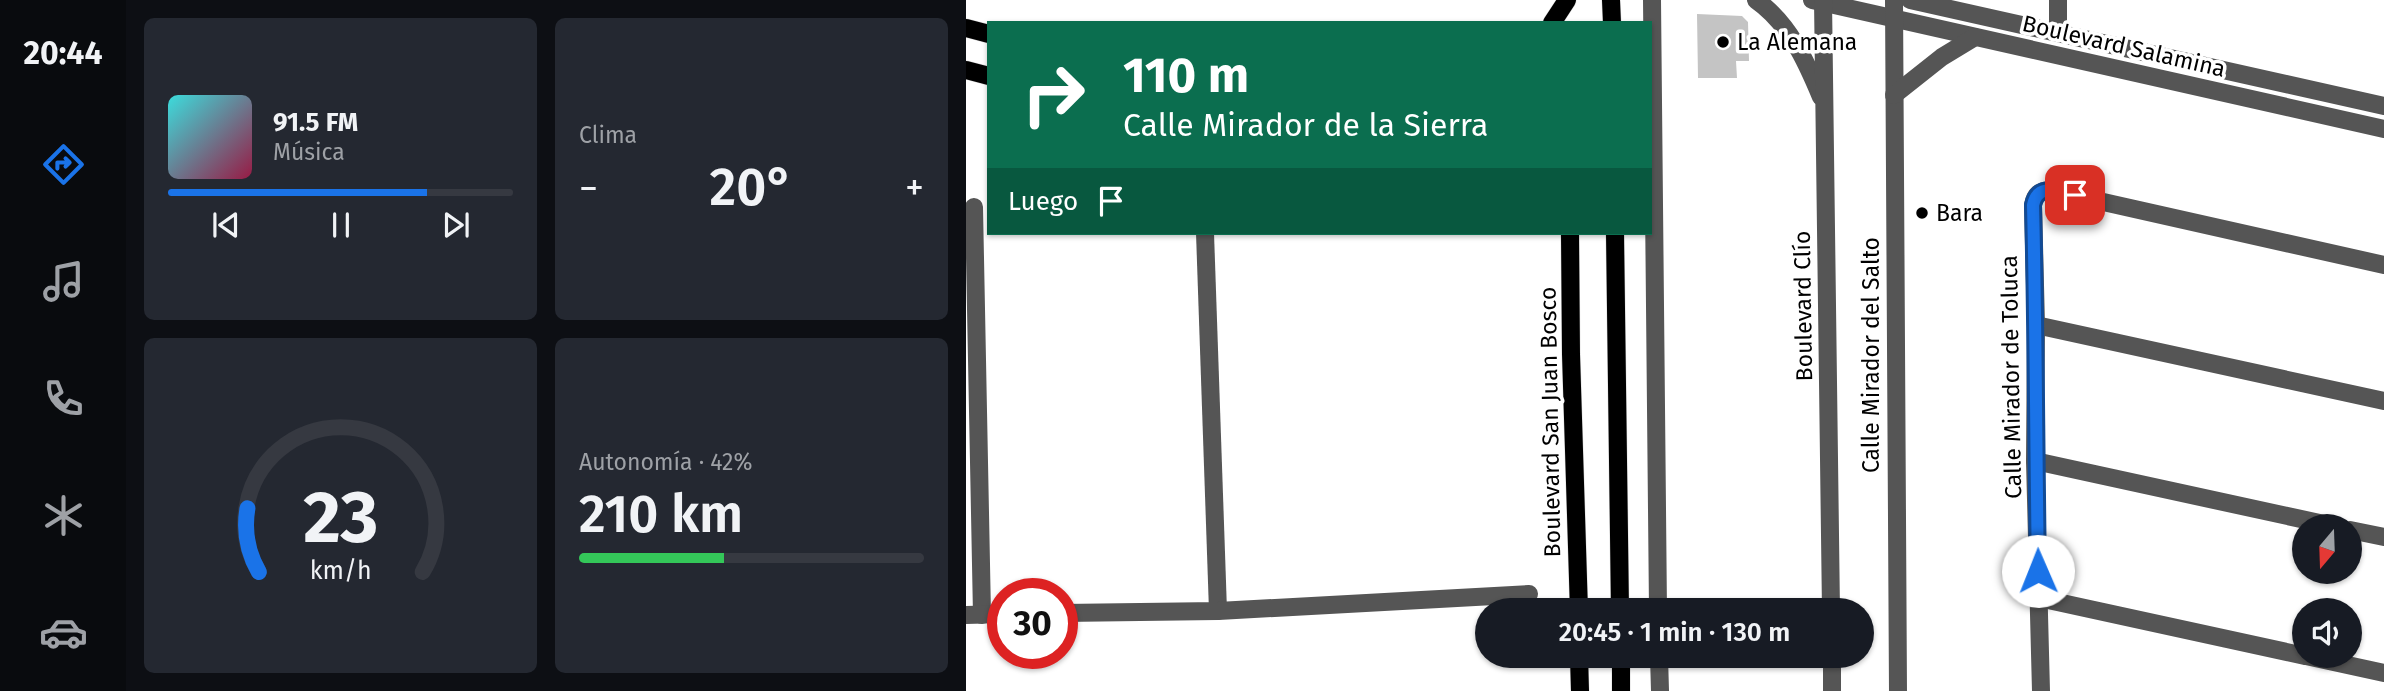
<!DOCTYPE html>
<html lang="es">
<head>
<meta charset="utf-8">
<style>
  :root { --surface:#171b24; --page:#242831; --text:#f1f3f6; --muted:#9ea1a6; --line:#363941; --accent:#1a73e8 }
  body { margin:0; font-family:"Fira Sans",sans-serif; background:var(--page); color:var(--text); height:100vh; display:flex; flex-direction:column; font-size:26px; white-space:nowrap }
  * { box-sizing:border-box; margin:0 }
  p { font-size:23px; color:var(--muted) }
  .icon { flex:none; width:38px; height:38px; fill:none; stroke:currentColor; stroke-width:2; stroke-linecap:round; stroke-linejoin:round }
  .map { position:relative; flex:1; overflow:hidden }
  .drawer { display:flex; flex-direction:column; gap:18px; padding:18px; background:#0d0f14; width:840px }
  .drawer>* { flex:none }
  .hud { position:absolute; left:21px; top:21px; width:665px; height:214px; border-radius:0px; box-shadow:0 2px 5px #0004; background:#0b6e4f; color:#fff; overflow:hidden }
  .needle { width:46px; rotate:199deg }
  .buttons { position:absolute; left:1326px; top:514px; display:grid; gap:14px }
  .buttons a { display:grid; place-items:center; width:70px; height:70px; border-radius:50%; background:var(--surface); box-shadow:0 2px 5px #0004; font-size:35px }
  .speed { position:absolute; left:21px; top:578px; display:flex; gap:14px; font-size:35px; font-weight:700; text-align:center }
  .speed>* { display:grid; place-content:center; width:91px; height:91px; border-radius:50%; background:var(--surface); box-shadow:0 2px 5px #0004; line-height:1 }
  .speed .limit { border:10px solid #d22; background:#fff; color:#111 }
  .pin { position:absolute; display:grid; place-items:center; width:60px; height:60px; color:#fff; margin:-30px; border-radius:14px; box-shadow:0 4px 10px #0006 }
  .me { position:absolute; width:77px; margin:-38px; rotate:359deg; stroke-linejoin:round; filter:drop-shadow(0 0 5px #0008) }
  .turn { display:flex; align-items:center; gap:24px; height:147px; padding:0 21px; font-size:32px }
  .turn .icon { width:91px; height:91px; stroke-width:2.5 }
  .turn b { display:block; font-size:49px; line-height:60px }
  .then { display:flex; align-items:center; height:66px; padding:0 21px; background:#0003; gap:14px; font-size:26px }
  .big { font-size:52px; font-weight:600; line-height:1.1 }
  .drawer .widget { flex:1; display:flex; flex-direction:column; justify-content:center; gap:10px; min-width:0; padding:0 24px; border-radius:10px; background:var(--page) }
  .drawer .dial { align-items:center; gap:0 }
  .dial svg { height:182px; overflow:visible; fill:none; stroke:var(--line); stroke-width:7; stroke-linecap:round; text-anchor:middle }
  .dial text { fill:var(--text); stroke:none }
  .song { display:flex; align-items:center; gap:21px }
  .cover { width:84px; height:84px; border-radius:10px; background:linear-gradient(135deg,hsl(180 70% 55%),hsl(340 70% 35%)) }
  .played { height:7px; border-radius:4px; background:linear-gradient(90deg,var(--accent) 75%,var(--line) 75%) }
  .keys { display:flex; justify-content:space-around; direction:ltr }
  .heat { display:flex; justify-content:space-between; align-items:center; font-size:38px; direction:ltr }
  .charge { height:10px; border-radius:5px; background:linear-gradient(90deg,#34c759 42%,var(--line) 0) }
  .drawer .tiles { flex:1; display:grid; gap:18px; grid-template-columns:repeat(2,1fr) }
  .trip { position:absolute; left:509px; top:598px; width:399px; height:70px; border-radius:35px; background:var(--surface); box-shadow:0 2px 5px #0004; font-weight:600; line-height:70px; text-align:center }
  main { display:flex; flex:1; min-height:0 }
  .tabs { display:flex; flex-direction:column; width:126px; justify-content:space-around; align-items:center; background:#090b0e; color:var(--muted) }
  .tabs .icon { width:49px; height:49px }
  .tabs .active { color:var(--accent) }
  .tabs b { font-size:32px; color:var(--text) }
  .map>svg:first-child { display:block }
  .building { fill:#c4c4c4 }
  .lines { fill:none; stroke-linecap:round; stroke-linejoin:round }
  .major-casing { stroke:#dbdbdb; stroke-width:19 }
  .minor { stroke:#555; stroke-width:18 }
  .major { stroke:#000; stroke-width:18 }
  .route-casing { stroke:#114b97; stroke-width:18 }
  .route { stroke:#1a73e8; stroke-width:12 }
  .poi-dot { fill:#000; stroke:#fff; stroke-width:2.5 }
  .labels { text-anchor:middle; stroke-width:7; stroke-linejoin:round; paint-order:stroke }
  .poi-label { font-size:23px; fill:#000; stroke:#fff; text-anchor:start }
  .street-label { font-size:23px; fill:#000; stroke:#fff }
</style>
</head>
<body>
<main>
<nav class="tabs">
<b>20:44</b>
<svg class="icon active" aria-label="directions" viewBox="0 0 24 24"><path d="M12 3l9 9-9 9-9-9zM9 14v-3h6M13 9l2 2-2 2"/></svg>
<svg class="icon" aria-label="music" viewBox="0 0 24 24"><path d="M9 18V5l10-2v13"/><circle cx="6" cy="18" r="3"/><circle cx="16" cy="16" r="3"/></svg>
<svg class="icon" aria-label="phone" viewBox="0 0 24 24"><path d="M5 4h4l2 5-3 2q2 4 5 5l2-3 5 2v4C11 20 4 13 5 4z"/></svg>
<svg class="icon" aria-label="climate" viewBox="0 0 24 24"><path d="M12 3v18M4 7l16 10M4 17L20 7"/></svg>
<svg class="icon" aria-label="car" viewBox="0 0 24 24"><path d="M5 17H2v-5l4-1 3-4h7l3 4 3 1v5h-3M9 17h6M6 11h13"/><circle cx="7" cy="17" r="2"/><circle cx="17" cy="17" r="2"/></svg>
</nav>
<section class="drawer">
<div class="tiles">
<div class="widget">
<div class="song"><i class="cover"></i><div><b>91.5 FM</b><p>Música</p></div></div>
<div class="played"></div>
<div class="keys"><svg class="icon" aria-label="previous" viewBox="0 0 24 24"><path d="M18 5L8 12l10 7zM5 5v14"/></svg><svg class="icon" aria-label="pause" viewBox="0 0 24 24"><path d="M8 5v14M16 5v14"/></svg><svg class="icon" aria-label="next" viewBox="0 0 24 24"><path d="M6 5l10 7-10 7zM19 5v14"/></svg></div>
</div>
<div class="widget"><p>Clima</p>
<div class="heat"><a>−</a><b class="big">20°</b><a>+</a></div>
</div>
<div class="widget dial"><svg viewBox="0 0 100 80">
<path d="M14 69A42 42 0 1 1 86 69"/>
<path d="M14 69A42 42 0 0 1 9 41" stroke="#1a73e8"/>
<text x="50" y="56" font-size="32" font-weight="700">23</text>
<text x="50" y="72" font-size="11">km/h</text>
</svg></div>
<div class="widget"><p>Autonomía · 42%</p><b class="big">210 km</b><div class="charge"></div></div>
</div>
</section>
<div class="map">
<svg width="1418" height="691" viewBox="0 0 1418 691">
  <rect width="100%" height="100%" fill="#fff"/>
  <path class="building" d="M731 14 776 16 782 22 783 61H770L771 78H732Z"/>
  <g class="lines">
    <g class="major-casing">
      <g id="major">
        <path d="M645 0 646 23"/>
        <path d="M586 23 601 0"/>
        <path d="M0 28 23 34"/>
        <path d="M0 70 23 76"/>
        <path d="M604 233 605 354 613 611"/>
        <path d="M649 233 654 611"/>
        <path d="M613 656 614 691"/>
        <path d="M655 656V691"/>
      </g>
    </g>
    <g class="minor">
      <path d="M686 0 692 611"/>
      <path d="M790 0C823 23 840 61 855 97"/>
      <path d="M846 0 1418 129"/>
      <path d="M857 0 865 611"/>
      <path d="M928 0 932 691"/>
      <path d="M944 0 1418 106"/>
      <path d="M1092 0V33"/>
      <path d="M928 95 976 57 1009 37"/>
      <path d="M8 207 16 615"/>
      <path d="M239 233 252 611"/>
      <path d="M1070 325 1418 401"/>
      <path d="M1069 461 1372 527"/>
      <path d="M1384 530 1418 537"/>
      <path d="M1073 598 1339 656"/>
      <path d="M96 613 252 611 563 594"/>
      <path d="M0 615 37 614"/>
      <path d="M693 656 694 691"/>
      <path d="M866 656V691"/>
      <path d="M1340 656 1418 673"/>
      <path d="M1075 691 1069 461 1070 325 1067 205C1069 194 1073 191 1084 190L1418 265"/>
    </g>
    <use href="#major" class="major"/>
  </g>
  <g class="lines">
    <g class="route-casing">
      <path id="route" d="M1072 571C1070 449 1070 327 1067 205 1072 182 1092 192 1109 195"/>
    </g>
    <use href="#route" class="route"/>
  </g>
  <g class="poi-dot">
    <circle cx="757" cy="42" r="7"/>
    <circle cx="956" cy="213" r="7"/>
  </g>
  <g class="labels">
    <g class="poi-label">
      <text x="771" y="50">La Alemana</text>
      <text x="970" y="221">Bara</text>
    </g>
    <g class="street-label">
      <text transform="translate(1158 46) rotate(13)" y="8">Boulevard Salamina</text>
      <text transform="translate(837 306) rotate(-91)" y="8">Boulevard Clío</text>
      <text transform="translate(905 355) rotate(-90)" y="8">Calle Mirador del Salto</text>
      <text transform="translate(1045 377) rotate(-91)" y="8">Calle Mirador de Toluca</text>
      <text transform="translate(584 422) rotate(-91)" y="8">Boulevard San Juan Bosco</text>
    </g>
  </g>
</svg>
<div class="buttons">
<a><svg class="needle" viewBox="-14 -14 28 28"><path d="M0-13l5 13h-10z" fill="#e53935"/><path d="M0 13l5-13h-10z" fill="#9ea1a6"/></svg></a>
<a><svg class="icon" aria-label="sound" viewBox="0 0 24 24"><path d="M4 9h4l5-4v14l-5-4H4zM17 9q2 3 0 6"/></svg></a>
</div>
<div class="speed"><div class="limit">30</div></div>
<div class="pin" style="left:1109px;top:195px;background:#d93025"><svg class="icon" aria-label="arrive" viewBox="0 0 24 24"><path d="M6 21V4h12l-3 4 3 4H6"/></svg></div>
<svg class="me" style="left:1072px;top:571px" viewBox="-20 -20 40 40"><circle r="19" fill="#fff"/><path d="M0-13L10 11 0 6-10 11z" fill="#1a73e8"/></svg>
<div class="trip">20:45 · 1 min · 130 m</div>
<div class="hud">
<div class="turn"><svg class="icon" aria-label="right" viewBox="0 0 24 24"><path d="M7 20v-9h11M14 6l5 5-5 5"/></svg><div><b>110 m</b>Calle Mirador de la Sierra</div></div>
<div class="then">Luego<svg class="icon" aria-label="arrive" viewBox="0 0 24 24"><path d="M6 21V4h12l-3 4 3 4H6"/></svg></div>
</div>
</div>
</main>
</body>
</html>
